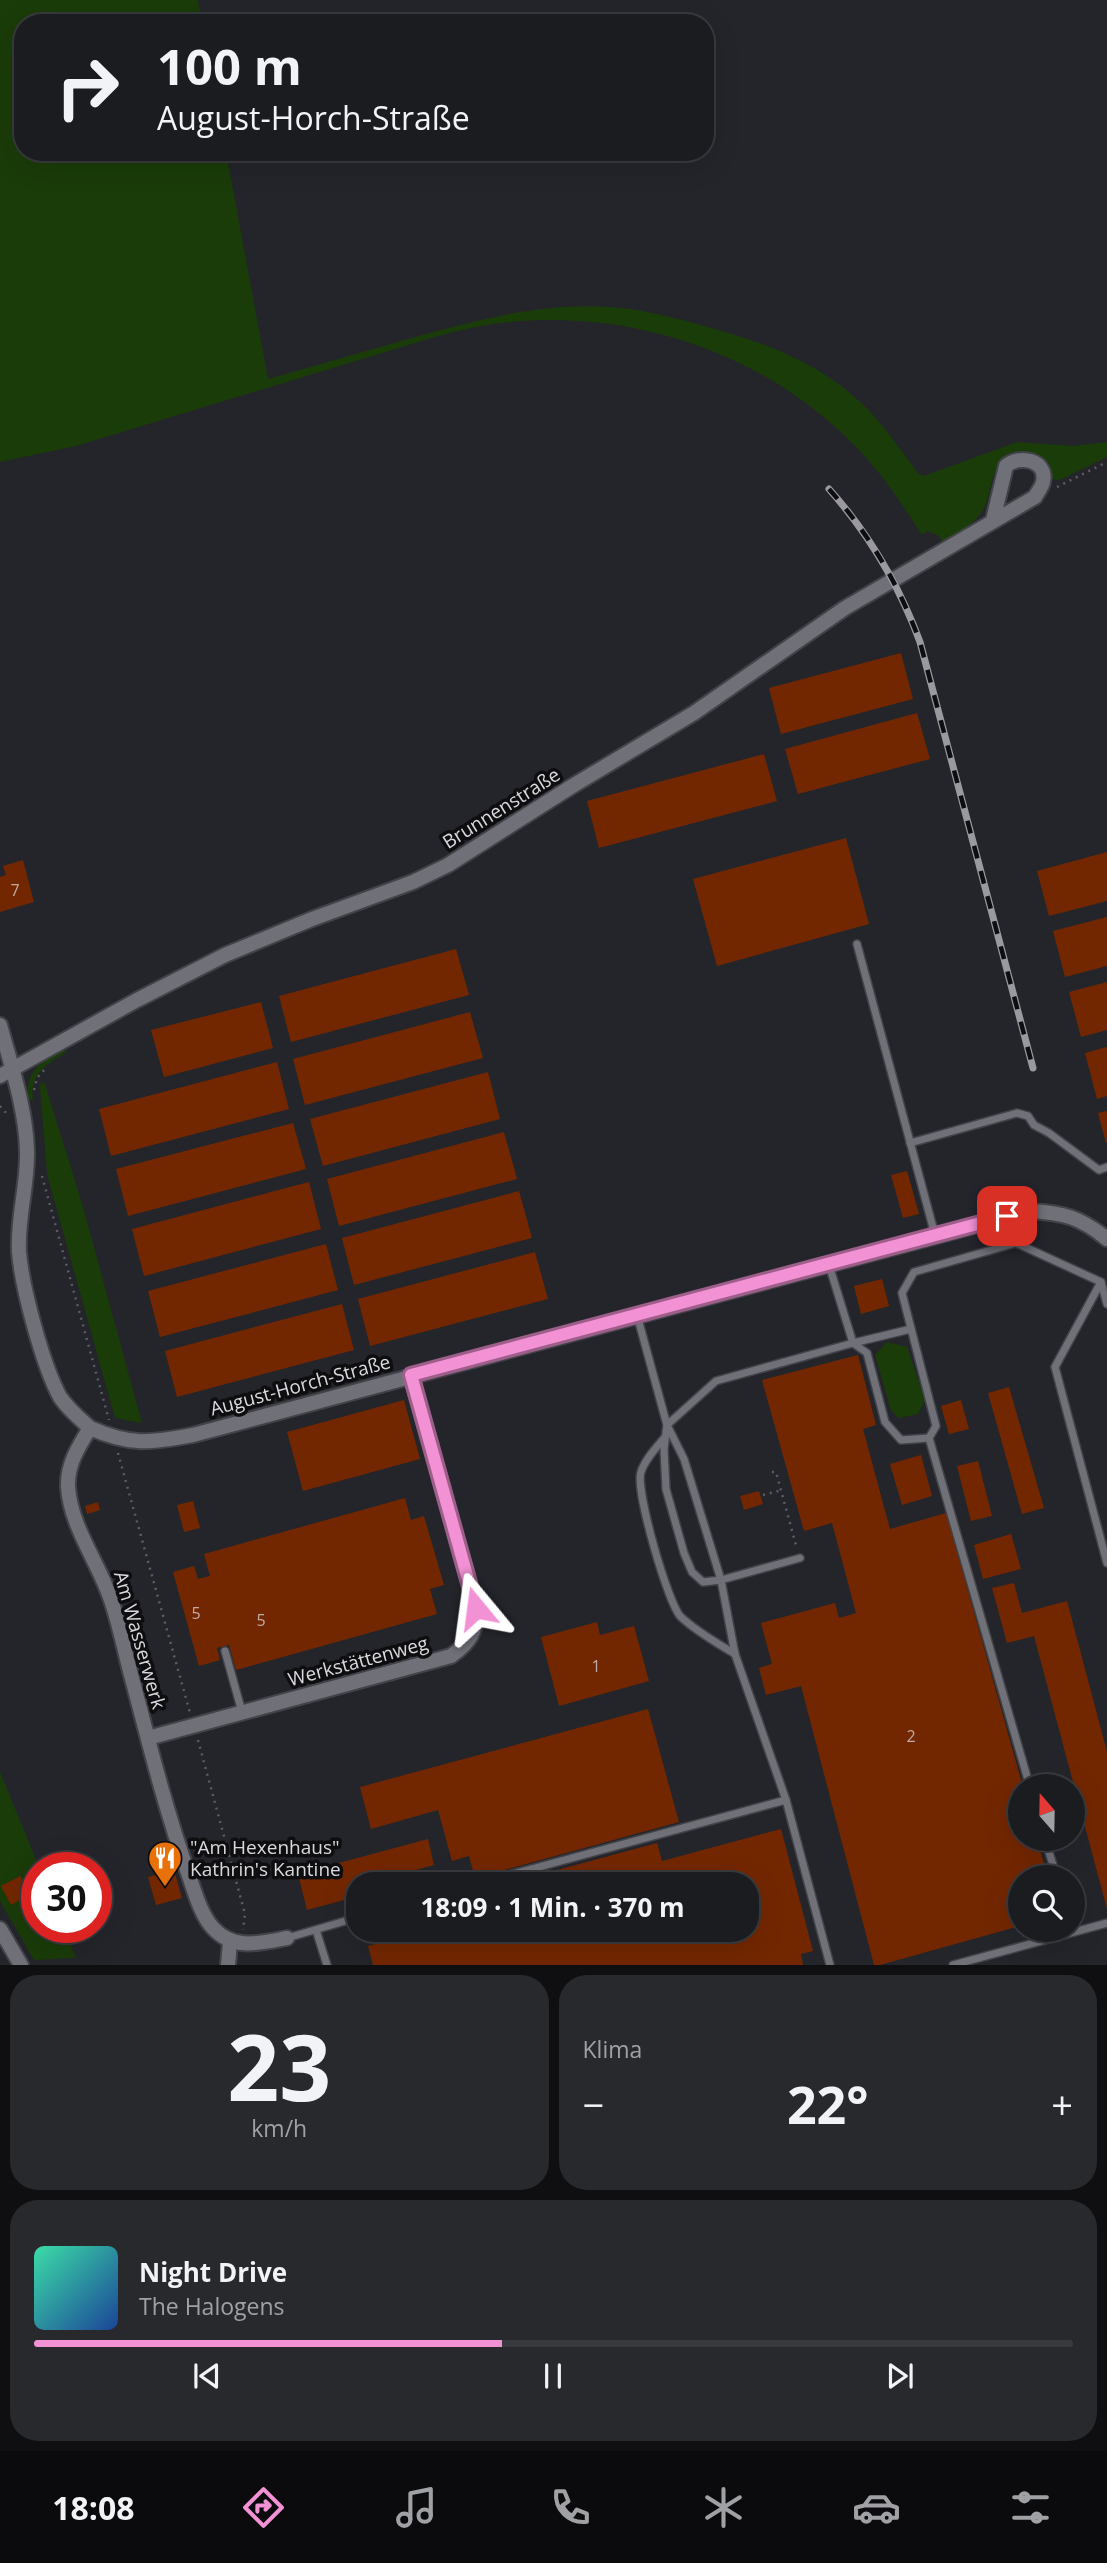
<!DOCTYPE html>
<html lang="de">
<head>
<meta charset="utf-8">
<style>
  :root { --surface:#1b1c20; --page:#28292d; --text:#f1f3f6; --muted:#a0a1a5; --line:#393a3e; --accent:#f391d5 }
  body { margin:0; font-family:"Open Sans",sans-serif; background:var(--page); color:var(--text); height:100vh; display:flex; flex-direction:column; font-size:26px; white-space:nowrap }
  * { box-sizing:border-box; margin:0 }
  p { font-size:23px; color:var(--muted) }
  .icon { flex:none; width:38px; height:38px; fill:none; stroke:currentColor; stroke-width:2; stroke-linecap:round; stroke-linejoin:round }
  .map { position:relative; height:1965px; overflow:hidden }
  .panel { display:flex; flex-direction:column; gap:10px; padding:10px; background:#0f0f12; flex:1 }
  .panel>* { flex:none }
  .hud { position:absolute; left:14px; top:14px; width:700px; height:147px; border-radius:28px; box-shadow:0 7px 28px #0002,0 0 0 2px var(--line); background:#1b1c20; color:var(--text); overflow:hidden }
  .needle { width:46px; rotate:340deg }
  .buttons { position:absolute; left:1008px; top:1774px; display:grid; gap:14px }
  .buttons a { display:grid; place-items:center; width:77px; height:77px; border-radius:50%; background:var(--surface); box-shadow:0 7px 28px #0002,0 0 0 2px var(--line); font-size:35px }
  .speed { position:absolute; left:21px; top:1852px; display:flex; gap:14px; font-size:35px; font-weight:700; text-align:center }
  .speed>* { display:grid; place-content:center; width:91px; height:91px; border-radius:50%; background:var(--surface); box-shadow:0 7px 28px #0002,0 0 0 2px var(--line); line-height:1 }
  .speed .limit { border:10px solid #d22; background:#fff; color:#111 }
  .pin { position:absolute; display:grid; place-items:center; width:60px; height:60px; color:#fff; margin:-30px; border-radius:14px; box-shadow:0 4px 10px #0006 }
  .me { position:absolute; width:77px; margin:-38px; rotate:344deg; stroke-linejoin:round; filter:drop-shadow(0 0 5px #0008) }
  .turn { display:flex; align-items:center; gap:24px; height:147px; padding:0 28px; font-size:32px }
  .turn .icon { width:91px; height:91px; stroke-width:2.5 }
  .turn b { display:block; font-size:49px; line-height:60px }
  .big { font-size:52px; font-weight:700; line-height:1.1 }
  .panel .widget { flex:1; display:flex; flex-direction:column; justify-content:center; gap:10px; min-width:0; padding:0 24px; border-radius:28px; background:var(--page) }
  .panel .dial { align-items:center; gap:0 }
  .dial b { font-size:91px; line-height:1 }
  .song { display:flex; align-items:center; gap:21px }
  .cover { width:84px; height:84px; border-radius:10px; background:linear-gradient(135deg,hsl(160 70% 55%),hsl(220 70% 35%)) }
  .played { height:7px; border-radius:4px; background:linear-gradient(90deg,var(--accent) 45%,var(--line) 45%) }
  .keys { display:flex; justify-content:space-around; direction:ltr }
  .heat { display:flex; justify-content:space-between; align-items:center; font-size:38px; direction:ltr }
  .panel .tiles { flex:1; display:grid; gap:10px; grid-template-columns:1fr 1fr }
  .widget:last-child { grid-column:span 2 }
  .trip { position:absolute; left:346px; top:1872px; width:413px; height:70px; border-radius:28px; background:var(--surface); box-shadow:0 7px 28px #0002,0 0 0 2px var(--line); font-weight:700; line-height:70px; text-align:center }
  .dock { display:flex; height:112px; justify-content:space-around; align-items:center; background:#0b0b0d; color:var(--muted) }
  .dock .icon { width:49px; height:49px }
  .dock .selected { color:var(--accent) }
  .dock b { font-size:32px; color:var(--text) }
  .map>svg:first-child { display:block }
  .green { fill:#1a3c09 }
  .building { fill:#732700 }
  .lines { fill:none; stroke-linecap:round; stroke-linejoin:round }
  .lane-casing { stroke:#424349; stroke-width:10 }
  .street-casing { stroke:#424349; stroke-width:18 }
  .path { stroke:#5c5c62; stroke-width:2.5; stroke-dasharray:2 5; stroke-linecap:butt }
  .lane { stroke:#6f7078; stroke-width:7 }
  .street { stroke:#6f7078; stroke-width:14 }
  .rail-casing { stroke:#99999f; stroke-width:7 }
  .rail { stroke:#0e0e11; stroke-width:4.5; stroke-dasharray:13; stroke-linecap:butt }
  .route-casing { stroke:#9e5e8a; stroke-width:18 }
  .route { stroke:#f391d5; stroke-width:12 }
  .labels { text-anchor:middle; stroke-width:7; stroke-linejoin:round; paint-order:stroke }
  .number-label { font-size:16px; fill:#c0aca6 }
  .street-label { font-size:19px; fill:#d9d9de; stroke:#0e0e11 }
  .poi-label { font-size:19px; fill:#d9d9de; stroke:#0e0e11; text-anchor:start }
</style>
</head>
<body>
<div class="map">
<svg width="1107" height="1965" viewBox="0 0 1107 1965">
  <rect width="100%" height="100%" fill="#24252b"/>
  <g class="green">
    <path d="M0 0H198L202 23H23V152H226L268 379C313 366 357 354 401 341 472 321 546 300 620 308 650 311 679 319 708 327 772 345 827 365 874 416 890 434 904 455 919 474L924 476 1017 442 1072 446 1107 442V457L1060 480 1051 479C1047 466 1043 456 1028 452 1021 450 1014 452 1008 456 987 470 994 495 981 513 972 526 956 534 943 543L939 536 928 531 922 535C902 504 881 472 855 446 767 355 636 310 511 322 486 324 462 330 438 336L76 446 0 462Z"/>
    <path d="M61 1050 67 1052C48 1063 29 1074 33 1099L28 1100C25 1074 39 1061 61 1050Z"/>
    <path d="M44 1081 83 1207 142 1423 115 1418 47 1174 40 1085Z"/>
    <path d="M887 1342 907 1347 925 1400 918 1414 899 1418 891 1410 875 1355Z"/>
    <path d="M0 1772 39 1867H37V1927H63L76 1958 34 1960 0 1901Z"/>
  </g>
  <g class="building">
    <path d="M901 653 913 699 781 734 769 688Z"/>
    <path d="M917 713 930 759 798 794 785 749Z"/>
    <path d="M764 754 777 801 599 848 587 801Z"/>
    <path d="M846 838 869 924 717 966 693 879Z"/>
    <path d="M1107 852V901L1049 916 1037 871Z"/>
    <path d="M23 860 34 902 0 912V877L6 875 3 866Z"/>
    <path d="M1107 917V966L1065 977 1053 931Z"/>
    <path d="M456 949 469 995 291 1042 279 996Z"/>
    <path d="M1107 982V1030L1081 1037 1069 992Z"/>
    <path d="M261 1002 273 1048 164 1077 151 1030Z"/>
    <path d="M470 1012 483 1058 305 1105 293 1059Z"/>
    <path d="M1107 1047V1096L1097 1099 1085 1053Z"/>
    <path d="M277 1062 289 1109 111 1156 99 1109Z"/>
    <path d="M488 1072 500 1119 323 1166 310 1119Z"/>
    <path d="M1107 1111V1142L1106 1143 1098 1113Z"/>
    <path d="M293 1123 306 1169 128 1216 116 1169Z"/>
    <path d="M504 1132 517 1179 339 1226 327 1179Z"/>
    <path d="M907 1171 919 1214 903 1218 891 1175Z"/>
    <path d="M309 1182 321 1229 144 1276 132 1229Z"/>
    <path d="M519 1191 532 1238 354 1285 342 1238Z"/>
    <path d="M326 1244 338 1290 160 1337 148 1291Z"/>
    <path d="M535 1252 548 1299 370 1346 358 1299Z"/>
    <path d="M882 1279 889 1306 861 1314 854 1286Z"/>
    <path d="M342 1304 354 1350 177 1397 165 1351Z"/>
    <path d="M858 1355 876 1425 863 1429 890 1529 946 1513 1023 1787H1020V1839H1037L1048 1878H1020V1926L880 1965H874L801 1686 766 1695 759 1668 772 1664 761 1623 835 1603 839 1618 856 1613 832 1523 804 1531 762 1380Z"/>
    <path d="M1009 1387 1044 1508 1022 1514 988 1393Z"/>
    <path d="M404 1400 420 1459 303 1491 287 1432Z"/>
    <path d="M961 1400 969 1429 949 1434 941 1406Z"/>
    <path d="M921 1455 932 1496 902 1505 890 1464Z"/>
    <path d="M978 1461 992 1516 971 1521 957 1466Z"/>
    <path d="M759 1491 763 1504 744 1510 740 1496Z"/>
    <path d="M405 1498 411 1520 424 1516 444 1585 430 1589 437 1614 236 1670 229 1645 217 1648 220 1660 199 1666 173 1572 194 1566 198 1579 210 1576 204 1554Z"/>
    <path d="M193 1501 200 1528 184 1532 177 1505Z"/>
    <path d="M98 1502 100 1510 87 1514 85 1506Z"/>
    <path d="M1011 1534 1021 1569 983 1579 974 1545Z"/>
    <path d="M1014 1583 1022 1613 1067 1601 1107 1752V1909L1034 1636 1007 1643 992 1588Z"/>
    <path d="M597 1622 600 1635 634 1626 649 1681 559 1706 541 1637Z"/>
    <path d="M648 1709 679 1822 475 1878 469 1856 452 1861 438 1810 371 1829 360 1787Z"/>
    <path d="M781 1829 813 1951 801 1954 803 1965H373L368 1946 426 1930H747V1885L505 1884 657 1843 662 1861Z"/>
    <path d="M428 1839 434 1865 356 1886 359 1896 307 1910 298 1874Z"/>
    <path d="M174 1870 182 1898 156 1905 148 1877Z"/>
    <path d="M20 1876 24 1883 21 1885 27 1896 11 1905 1 1886Z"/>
  </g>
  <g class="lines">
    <g class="lane-casing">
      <g id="lane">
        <path d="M857 944 935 1235"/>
        <path d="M910 1143 1017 1113 1028 1116 1034 1125 1049 1133 1099 1170 1107 1167"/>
        <path d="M1101 1282 1107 1304"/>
        <path d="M637 1315 667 1425 684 1459 721 1580 735 1654 786 1800 830 1965"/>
        <path d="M853 1343 867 1353 885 1422 901 1440 929 1438"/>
        <path d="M853 1343 911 1329"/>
        <path d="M666 1436C657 1447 645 1459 641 1472 635 1490 668 1604 681 1617 697 1632 717 1643 735 1654"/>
        <path d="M800 1558 721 1580 703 1582 692 1572 684 1553 666 1489 664 1449 667 1425 716 1381 853 1343 829 1265"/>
        <path d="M225 1651 242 1712"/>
        <path d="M1030 1787 929 1438 936 1426 902 1293 914 1272 1016 1243 1101 1282 1055 1367 1107 1563"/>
        <path d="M1045 1839 1057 1878"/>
        <path d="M472 1885 786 1800"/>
        <path d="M316 1930 327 1965"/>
        <path d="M287 1938 359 1917"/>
        <path d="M953 1965 1107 1923"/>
      </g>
    </g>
    <g class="street-casing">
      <g id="street">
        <path d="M0 1025C11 1065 26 1109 27 1151 28 1185 17 1218 19 1252 22 1288 43 1366 60 1397 68 1409 79 1418 90 1428 79 1446 67 1464 68 1487 71 1528 98 1561 111 1600 119 1623 124 1648 130 1671 148 1738 164 1805 187 1870 194 1889 200 1914 213 1928 234 1951 260 1943 287 1938"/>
        <path d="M0 1076 137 1000 225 955 312 919 413 882 448 865 574 785 694 713 845 608 1035 497C1037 493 1042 487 1043 482 1048 460 1019 454 1006 466L993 520"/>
        <path d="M90 1428C131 1446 150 1443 193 1435L1030 1211C1064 1213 1080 1217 1107 1239"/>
        <path d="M148 1738 451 1656C469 1643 478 1631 476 1608L411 1375"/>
        <path d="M0 1929 21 1965"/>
        <path d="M228 1965 230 1942"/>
      </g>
    </g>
    <g class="path">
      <path d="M1057 487 1107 462"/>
      <path d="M34 1090 37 1078 45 1069"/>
      <path d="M0 1106 7 1114"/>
      <path d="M42 1176 109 1420"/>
      <path d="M118 1453 190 1713"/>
      <path d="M772 1472H776L797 1549"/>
      <path d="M763 1495 782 1490"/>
      <path d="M198 1740 245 1914 243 1930"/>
    </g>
    <use href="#lane" class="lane"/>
    <use href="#street" class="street"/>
    <g class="rail-casing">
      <path id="rail" d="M829 489C870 535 899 585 920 642L1033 1068"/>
    </g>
    <use href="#rail" class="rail"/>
  </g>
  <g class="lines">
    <g class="route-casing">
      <path id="route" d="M476 1608 411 1375 1007 1216"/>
    </g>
    <use href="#route" class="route"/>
  </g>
  <defs>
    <g id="restaurant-pin" transform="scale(1.75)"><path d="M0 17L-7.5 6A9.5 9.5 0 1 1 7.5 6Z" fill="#e8710a" stroke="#0e0e11"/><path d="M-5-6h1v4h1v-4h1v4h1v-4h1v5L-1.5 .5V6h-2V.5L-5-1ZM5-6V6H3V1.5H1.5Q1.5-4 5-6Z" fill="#fff"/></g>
  </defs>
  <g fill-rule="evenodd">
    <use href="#restaurant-pin" x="165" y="1858"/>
  </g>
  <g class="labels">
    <g class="number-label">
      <text x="15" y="896">7</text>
      <text x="196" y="1619">5</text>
      <text x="261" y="1626">5</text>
      <text x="596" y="1672">1</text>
      <text x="911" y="1742">2</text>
    </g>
    <g class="street-label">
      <text transform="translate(501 808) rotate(-32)" y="7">Brunnenstraße</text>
      <text transform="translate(300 1385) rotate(-15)" y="7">August-Horch-Straße</text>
      <text transform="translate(140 1640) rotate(74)" y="7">Am Wasserwerk</text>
      <text transform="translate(358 1661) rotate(-15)" y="7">Werkstättenweg</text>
    </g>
    <g class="poi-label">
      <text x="190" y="1854">"Am Hexenhaus"<tspan x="190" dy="22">Kathrin's Kantine</tspan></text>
    </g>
  </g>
</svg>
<div class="buttons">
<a><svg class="needle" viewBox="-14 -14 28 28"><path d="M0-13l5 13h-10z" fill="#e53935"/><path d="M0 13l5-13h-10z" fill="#a0a1a5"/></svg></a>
<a><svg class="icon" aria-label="search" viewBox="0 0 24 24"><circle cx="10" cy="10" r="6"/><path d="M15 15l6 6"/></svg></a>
</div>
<div class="speed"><div class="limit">30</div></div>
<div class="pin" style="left:1007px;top:1216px;background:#d93025"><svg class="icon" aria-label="arrive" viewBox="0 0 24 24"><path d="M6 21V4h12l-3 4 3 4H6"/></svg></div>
<svg class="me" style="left:476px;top:1608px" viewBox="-20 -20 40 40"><path d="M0-17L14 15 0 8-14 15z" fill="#f391d5" stroke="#fff" stroke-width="4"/></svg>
<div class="trip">18:09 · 1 Min. · 370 m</div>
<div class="hud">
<div class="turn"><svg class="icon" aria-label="right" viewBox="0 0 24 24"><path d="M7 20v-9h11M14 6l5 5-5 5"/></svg><div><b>100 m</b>August-Horch-Straße</div></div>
</div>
</div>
<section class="panel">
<div class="tiles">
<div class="widget dial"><b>23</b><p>km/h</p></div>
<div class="widget"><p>Klima</p>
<div class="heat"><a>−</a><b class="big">22°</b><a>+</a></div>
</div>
<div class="widget">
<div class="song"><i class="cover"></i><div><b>Night Drive</b><p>The Halogens</p></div></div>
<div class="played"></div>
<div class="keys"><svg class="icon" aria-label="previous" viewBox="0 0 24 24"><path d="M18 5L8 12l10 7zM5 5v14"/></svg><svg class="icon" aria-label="pause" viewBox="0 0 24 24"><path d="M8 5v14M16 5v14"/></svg><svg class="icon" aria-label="next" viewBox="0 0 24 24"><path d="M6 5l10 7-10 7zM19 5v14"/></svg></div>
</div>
</div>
</section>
<nav class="dock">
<b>18:08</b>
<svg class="icon selected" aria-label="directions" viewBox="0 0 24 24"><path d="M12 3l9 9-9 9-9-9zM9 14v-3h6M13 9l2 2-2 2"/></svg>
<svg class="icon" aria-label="music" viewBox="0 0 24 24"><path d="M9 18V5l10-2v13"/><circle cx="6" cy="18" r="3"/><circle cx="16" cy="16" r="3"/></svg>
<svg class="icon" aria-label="phone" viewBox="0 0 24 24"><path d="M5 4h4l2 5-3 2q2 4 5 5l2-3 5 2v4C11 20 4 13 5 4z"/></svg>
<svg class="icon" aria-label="climate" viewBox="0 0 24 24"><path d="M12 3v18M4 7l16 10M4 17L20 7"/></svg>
<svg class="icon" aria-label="car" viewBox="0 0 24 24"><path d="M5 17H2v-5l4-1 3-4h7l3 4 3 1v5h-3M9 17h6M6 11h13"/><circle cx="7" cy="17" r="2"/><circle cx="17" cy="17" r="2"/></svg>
<svg class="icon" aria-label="filters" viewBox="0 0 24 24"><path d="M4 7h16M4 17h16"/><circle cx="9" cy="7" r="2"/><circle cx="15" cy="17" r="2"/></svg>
</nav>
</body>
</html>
